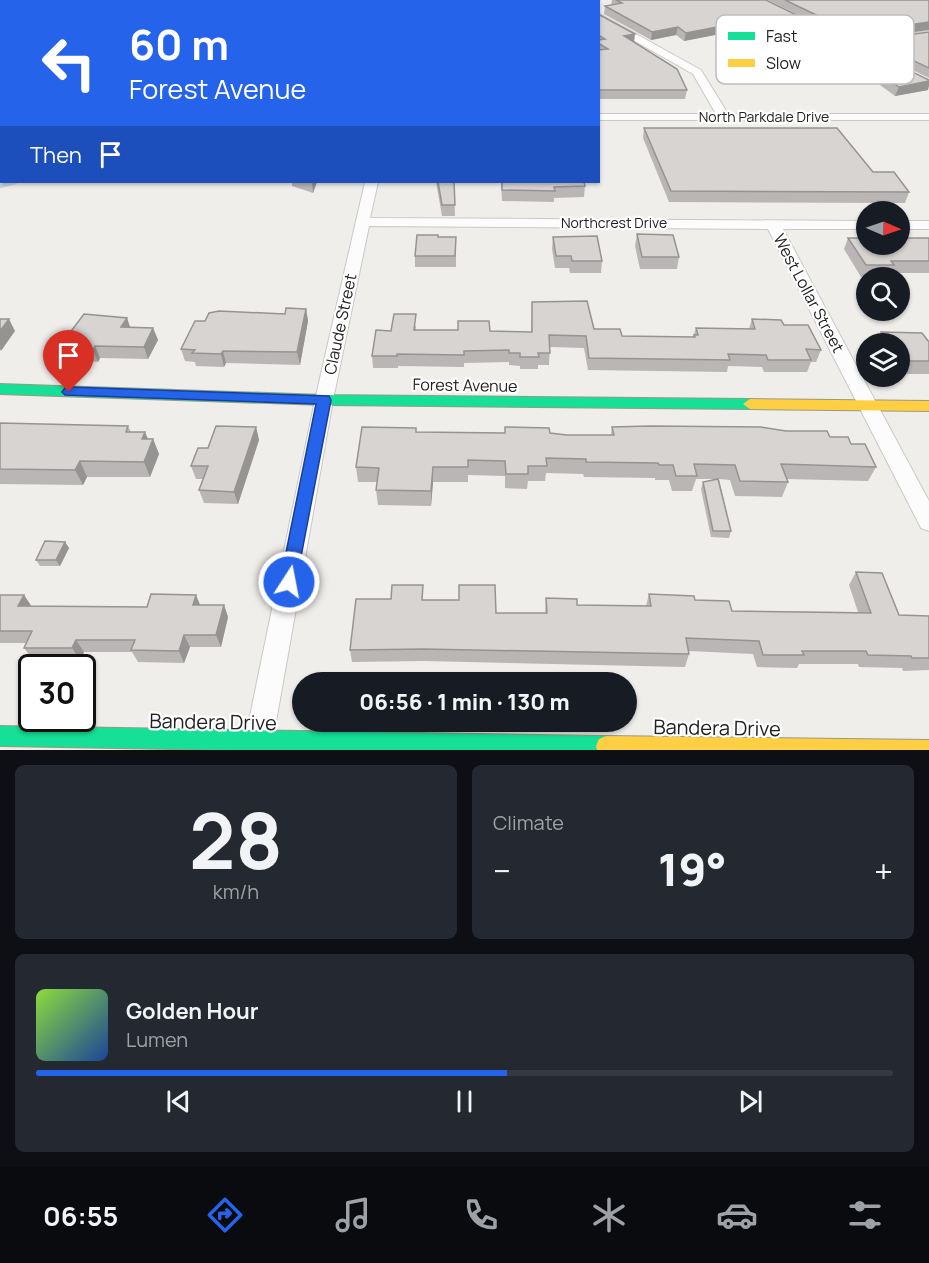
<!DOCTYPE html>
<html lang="en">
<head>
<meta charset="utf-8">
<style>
  :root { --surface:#171b24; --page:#242831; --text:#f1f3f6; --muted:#9ea1a6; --line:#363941; --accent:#2563eb }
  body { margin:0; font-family:Manrope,sans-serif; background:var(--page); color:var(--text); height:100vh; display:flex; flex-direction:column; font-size:22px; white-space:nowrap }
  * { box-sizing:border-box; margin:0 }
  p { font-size:20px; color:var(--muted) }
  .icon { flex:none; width:33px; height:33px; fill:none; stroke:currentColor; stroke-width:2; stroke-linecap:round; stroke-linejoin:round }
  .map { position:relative; height:750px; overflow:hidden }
  .sheet { display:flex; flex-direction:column; gap:15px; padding:15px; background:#0d0f14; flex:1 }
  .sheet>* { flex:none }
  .hud { position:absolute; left:0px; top:0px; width:600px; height:183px; box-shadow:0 2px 4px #0004; background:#2563eb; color:#fff; overflow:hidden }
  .needle { width:39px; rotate:92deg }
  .tools { position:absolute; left:856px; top:201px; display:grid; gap:12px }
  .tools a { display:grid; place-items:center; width:54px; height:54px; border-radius:50%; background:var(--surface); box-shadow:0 2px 4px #0004; font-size:30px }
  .speed { position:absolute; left:18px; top:654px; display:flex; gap:12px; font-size:30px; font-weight:700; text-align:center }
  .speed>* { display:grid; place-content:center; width:78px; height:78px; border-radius:50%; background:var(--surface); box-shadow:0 2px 4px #0004; line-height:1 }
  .speed .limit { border:3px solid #111; border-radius:9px; background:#fff; color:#111 }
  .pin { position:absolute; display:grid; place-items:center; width:51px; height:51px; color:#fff; margin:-62px -26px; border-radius:50% 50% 50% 0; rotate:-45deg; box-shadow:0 0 6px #0007 }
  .pin .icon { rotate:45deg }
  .me { position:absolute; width:66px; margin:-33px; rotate:11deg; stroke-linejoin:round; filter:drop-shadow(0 0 4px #0008) }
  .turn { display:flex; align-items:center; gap:21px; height:126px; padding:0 30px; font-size:27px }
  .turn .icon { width:78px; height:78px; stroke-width:2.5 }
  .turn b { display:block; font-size:42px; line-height:51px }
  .then { display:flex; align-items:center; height:57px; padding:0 30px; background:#0003; gap:12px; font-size:22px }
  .big { font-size:45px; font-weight:800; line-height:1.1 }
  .sheet .tile { flex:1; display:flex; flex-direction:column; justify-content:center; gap:9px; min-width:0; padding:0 21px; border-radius:9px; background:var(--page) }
  .sheet .dial { align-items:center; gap:0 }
  .dial b { font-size:78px; line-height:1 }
  .song { display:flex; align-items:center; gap:18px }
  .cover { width:72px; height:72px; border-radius:9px; background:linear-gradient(135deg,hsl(90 70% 55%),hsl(220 70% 35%)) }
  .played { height:6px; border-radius:3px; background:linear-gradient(90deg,var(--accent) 55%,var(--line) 55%) }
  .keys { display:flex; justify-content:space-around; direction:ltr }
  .heat { display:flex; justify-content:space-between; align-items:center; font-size:33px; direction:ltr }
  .sheet .tiles { flex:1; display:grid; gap:15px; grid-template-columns:1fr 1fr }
  .tile:last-child { grid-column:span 2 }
  .trip { position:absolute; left:292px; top:672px; width:345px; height:60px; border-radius:30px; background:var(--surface); box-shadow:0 2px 4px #0004; font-weight:800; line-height:60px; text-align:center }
  .tabs { display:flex; height:96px; justify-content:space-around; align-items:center; background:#090b0e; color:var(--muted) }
  .tabs .icon { width:42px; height:42px }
  .tabs .selected { color:var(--accent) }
  .tabs b { font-size:27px; color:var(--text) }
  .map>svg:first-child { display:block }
  .forest { fill:#cbdec1 }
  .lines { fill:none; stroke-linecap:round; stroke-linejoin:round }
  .stream-far1 { stroke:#bfdbe3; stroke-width:4 }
  .stream { stroke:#bfdbe3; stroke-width:4.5 }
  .street-casing { stroke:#c9c8c7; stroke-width:2 }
  .fast-casing { stroke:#999a82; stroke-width:2 }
  .slow-casing { stroke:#999a82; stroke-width:2 }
  .street { fill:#fdfcfc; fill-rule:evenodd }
  .fast { fill:#16e098; fill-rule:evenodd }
  .slow { fill:#ffcf43; fill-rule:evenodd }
  .wall { fill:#b9b6b5 }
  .shaded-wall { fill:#969493 }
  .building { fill:#d7d4d2; stroke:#969493; stroke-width:1.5 }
  .route { fill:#2563eb; stroke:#184099; stroke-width:1.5 }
  .labels { text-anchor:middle; stroke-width:4.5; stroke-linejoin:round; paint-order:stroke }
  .far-street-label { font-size:14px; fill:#222; stroke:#fff }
  .street-label { font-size:16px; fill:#222; stroke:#fff }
  .near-street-label { font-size:20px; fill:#222; stroke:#fff }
  .key { fill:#fff; stroke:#bdbdbd; stroke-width:1.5 }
  .key-label { font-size:16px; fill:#222 }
</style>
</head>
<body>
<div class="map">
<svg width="929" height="750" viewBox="0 0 929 750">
  <rect width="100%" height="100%" fill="#f0eeeb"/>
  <path class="forest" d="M200 0H576L198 1Z"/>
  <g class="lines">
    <path class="stream-far1" d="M594 2 599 0"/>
    <path class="stream" d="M0 186 15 182"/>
    <g class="street-casing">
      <g id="street">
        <path d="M598 13 701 70 728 114H929V120H598V114H716L693 74 598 20Z"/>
        <path d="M929 31V37L850 49 845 46 850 43Z"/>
        <rect x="0" y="123" width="2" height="8"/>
        <path d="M365 182H378L370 218 867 221V229H783L929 501V531L921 528 768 229 369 226 333 400 271 750H243L315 400Z"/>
        <rect x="900" y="221" width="29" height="8"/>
      </g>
    </g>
    <g class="fast-casing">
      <g id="fast">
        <path d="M0 384 324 395 750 399 757 404 750 409 324 405 0 394Z"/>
        <path d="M0 726 606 736 613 739 616 746 615 750H229L0 746Z"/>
      </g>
    </g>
    <g class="slow-casing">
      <g id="slow">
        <path d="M750 399 929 401V411L750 409 743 404Z"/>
        <path d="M606 736 929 740V750H597L596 746 599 739Z"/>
      </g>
    </g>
    <use href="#street" class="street"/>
    <use href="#fast" class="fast"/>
    <use href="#slow" class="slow"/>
  </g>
  <g class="wall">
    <path d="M612 0H766L928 90 895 96 820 41 809 52 761 26 684 41 676 35 651 40 604 14 605 6 611 5Z"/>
    <path d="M768 0H929L851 41Z"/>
    <path d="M598 14 634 42 687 90 685 99H598Z"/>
    <path d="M929 32V78L867 48 870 40Z"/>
    <path d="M644 128 873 172 909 192 905 203 669 202 643 138Z"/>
    <path d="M292 182H317L313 193 292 186Z"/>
    <path d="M436 182H454L455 216H442Z"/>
    <path d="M501 182H584L585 186 584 197 554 198V202L502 201Z"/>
    <path d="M637 234 679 257 677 269H640L635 246Z"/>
    <path d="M438 237H456V267H415V256Z"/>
    <path d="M553 237 602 261 601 273H570L569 268H555L552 249Z"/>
    <path d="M848 238H929V273H891L888 277H861L844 249Z"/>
    <path d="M532 302 594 329 622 336 693 337 696 328 749 329 752 319 784 325 821 350 816 362H811L807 372H764L762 367 728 366 727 372 588 370 584 348 550 347 549 365H538V369H520V366L509 365V362L464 363V367L398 366V368H373L372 356 391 331 416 326V330L531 332Z"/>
    <path d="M306 309 308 321 300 365 226 363 224 367 196 366 195 362 185 361 181 349 205 321 285 314Z"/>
    <path d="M127 318 130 327 153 328 158 340 148 359 100 358 98 362 64 360 59 347Z"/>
    <path d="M881 332 929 342V374H900V344H876Z"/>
    <path d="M0 423 128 426 131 432 148 439H153L159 454 150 477H87L83 485 0 484Z"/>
    <path d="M256 427 259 440 238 504 204 503 199 490 204 479H196L191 466 208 448Z"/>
    <path d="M612 427 830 437 851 444 876 467 868 481 787 479 788 482 782 497 735 496 730 480 719 479 731 531 729 538 711 537 701 489 703 482 715 479H696L692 491H672L669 480H655V478L584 477 583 474 546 473 545 481H528L527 489 505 488V476L468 475V482H433L431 506 378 505 376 490 377 482H358L356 467 417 432 504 433H550L567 435H611Z"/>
    <path d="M65 542 69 548 60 566H40L36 560Z"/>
    <path d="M856 572 899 615 929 616V670L903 671 902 668 859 667 858 664H799L797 668 757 667 753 654 689 651V654L685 667 424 661 352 662 350 650 496 613H545L546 598 577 605 646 606 649 594 695 600 732 611 858 612 849 585Z"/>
    <path d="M0 595H24L31 606 147 607 200 605H224L228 617 221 647H190L184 663 138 662 132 652H84L80 660H33L24 648 26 643H0Z"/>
  </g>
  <g class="shaded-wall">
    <path d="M763 18 761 26 684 41 686 33Z"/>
    <path d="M929 22V30L851 41 854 33Z"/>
    <path d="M678 27 676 35 651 40 652 32Z"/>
    <path d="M822 33 820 41 809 52 812 44Z"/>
    <path d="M635 34 634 43 624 36Z"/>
    <path d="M929 81V86L928 90 895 96 899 87Z"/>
    <path d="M312 182H317L313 193Z"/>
    <path d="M306 309 308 321 300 365 297 352Z"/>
    <path d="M127 318 131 330 121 327Z"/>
    <path d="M9 319 15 331 1 351 0 349V331Z"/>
    <path d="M153 328 158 340 148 359 144 347Z"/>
    <path d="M95 346 100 358 98 362 93 350Z"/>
    <path d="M223 351 226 363 224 367 221 354Z"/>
    <path d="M256 427 259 440 238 504 234 492Z"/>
    <path d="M145 432 151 446 153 439 159 454 150 477 144 462 142 439Z"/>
    <path d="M80 461 87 477 83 485 75 470Z"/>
    <path d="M433 467V482L431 506V491Z"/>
    <path d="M65 542 69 548 60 566 56 560Z"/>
    <path d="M24 595 32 607 18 606Z"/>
    <path d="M196 595 201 607 193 605Z"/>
    <path d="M224 605 228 617 221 647 216 635Z"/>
    <path d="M184 635 190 647 184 663 179 651Z"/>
    <path d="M76 640 84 652 80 660 72 648Z"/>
  </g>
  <g class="building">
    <path d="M616 0H766L929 80V81L899 87 822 33 812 44 763 18 686 33 678 27 652 32 605 6 622 3Z"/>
    <path d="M785 0H929V22L854 33Z"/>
    <path d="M598 14 635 34 624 36 677 69 687 90H598V50L608 49 598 43V40L605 39 598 35Z"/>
    <path d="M929 32V68L870 40Z"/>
    <path d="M644 128H837L873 172H894L909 192 671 191Z"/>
    <path d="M438 182H454L455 205H442Z"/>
    <path d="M502 182H584L585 186 554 187 555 191 502 190Z"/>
    <path d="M637 234 673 235 679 257H642Z"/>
    <path d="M417 235H438V237H456L455 256H415Z"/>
    <path d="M597 236 602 261H572L571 256H556L553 237Z"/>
    <path d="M848 238H867V244H900V238H929V261H891L894 265H866Z"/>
    <path d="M587 301 594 329H620L622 336 695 337 694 335H698L696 328 755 329 752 319 781 320 784 325H808L821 350 806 349 811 360H768L766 355 728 354 730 360 589 358 586 336 549 335 550 353H538L539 357H520V353H509V350L464 351V355L397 354V356H372L376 330 391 331 394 314H416L414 330H458V321H489L490 331 532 332V302Z"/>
    <path d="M286 308 306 309 297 352 223 351 221 354 192 353 195 350 181 349 195 321H205L209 313 219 311 285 314Z"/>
    <path d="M84 314 127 318 121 327 153 328 144 347 95 346 93 350 59 347Z"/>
    <path d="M0 319H9L0 331Z"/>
    <path d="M881 332 922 333 929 342V361H900V344H888Z"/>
    <path d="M0 423 128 426 126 432H145L142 439H153L144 462 80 461 75 470 0 469Z"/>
    <path d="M216 426 256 427 234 492 199 490 208 466H191L198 448H208Z"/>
    <path d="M650 426 761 427 786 431H827L830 437H848L851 444H865L876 467 781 464 788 482 740 481 735 465 694 464 697 476H676L673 465H659L658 463 586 462V459L546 458 547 466H528V474H506L505 461 468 460V467H433L431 491 376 490 379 468 356 467 362 427 416 428V432L505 433V427L549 428 550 433 567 435H614L612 427Z"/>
    <path d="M718 479 731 531H713L703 482Z"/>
    <path d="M45 541 65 542 56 560H36Z"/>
    <path d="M856 572 882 573 899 615 929 616V658H912L911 656 868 655 866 651H802L804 655H763L759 641 686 638 689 654 423 649 350 650 356 599H391L392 585H423L422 600H459V585H495L496 613H547L546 598 577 599V605L651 606 649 594 694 596 695 600 729 601 732 611 871 613Z"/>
    <path d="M151 594 196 595 193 605H224L216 635H184L179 651 131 650 135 640H76L72 648H24L32 631H0V595H24L18 606 147 607Z"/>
  </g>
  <path class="route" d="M69 387 329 396 331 400 295 588 289 590 283 588 280 582 316 404 65 395 62 392 65 388Z"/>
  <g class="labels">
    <g class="far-street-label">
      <text x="764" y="122">North Parkdale Drive</text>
      <text x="614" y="228">Northcrest Drive</text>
    </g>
    <g class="street-label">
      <text transform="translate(809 293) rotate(62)" y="6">West Lollar Street</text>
      <text transform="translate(340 324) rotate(-78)" y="6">Claude Street</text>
      <text transform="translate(465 385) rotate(1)" y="6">Forest Avenue</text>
    </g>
    <g class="near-street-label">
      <text transform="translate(213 722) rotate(1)" y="7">Bandera Drive</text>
      <text transform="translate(717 728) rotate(1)" y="7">Bandera Drive</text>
    </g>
  </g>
  <rect x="716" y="15" width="198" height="69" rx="9" class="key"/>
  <rect x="728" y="32" width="27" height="8" fill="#16e098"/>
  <rect x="728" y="59" width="27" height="8" fill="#ffcf43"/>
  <g class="key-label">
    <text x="766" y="42">Fast</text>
    <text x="766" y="69">Slow</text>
  </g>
</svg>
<div class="tools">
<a><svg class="needle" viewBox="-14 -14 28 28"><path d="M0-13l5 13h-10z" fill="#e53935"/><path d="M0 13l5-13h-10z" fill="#9ea1a6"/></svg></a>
<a><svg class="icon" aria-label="search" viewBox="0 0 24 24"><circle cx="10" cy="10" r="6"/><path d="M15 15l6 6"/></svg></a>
<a><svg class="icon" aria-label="layers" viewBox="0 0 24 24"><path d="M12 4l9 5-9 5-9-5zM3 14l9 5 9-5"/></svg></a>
</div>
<div class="speed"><div class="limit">30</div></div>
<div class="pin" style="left:69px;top:392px;background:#d93025"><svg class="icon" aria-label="arrive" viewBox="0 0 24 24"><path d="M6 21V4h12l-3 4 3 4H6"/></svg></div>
<svg class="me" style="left:289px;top:582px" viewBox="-20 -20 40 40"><circle r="17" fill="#2563eb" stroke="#fff" stroke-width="3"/><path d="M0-11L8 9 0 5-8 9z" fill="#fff"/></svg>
<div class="trip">06:56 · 1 min · 130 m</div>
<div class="hud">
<div class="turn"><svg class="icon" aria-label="left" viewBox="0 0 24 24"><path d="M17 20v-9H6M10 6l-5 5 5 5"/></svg><div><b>60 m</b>Forest Avenue</div></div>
<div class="then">Then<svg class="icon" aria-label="arrive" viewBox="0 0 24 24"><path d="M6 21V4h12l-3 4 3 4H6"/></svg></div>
</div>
</div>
<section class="sheet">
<div class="tiles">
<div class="tile dial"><b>28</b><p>km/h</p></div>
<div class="tile"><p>Climate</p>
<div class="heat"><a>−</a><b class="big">19°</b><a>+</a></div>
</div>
<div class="tile">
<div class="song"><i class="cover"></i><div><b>Golden Hour</b><p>Lumen</p></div></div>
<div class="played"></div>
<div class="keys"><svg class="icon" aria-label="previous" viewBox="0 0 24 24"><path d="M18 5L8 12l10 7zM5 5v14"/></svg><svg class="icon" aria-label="pause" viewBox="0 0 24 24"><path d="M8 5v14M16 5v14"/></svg><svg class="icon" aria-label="next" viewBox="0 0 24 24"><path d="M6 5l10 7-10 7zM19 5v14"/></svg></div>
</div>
</div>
</section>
<nav class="tabs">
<b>06:55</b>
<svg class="icon selected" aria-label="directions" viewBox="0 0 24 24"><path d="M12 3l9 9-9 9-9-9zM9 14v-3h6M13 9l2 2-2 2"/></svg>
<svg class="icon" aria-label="music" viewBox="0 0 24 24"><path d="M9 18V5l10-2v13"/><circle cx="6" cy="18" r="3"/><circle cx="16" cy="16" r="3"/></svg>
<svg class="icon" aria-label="phone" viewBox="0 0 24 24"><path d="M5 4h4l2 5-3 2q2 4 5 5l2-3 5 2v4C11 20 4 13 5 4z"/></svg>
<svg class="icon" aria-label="climate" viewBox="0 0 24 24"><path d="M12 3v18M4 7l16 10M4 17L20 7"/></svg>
<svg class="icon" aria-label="car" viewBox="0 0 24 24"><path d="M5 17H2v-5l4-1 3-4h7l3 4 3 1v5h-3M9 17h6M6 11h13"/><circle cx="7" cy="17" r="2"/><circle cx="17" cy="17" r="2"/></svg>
<svg class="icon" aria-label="filters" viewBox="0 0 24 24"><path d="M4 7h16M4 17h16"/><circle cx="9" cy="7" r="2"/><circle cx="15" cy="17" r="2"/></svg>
</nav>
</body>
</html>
